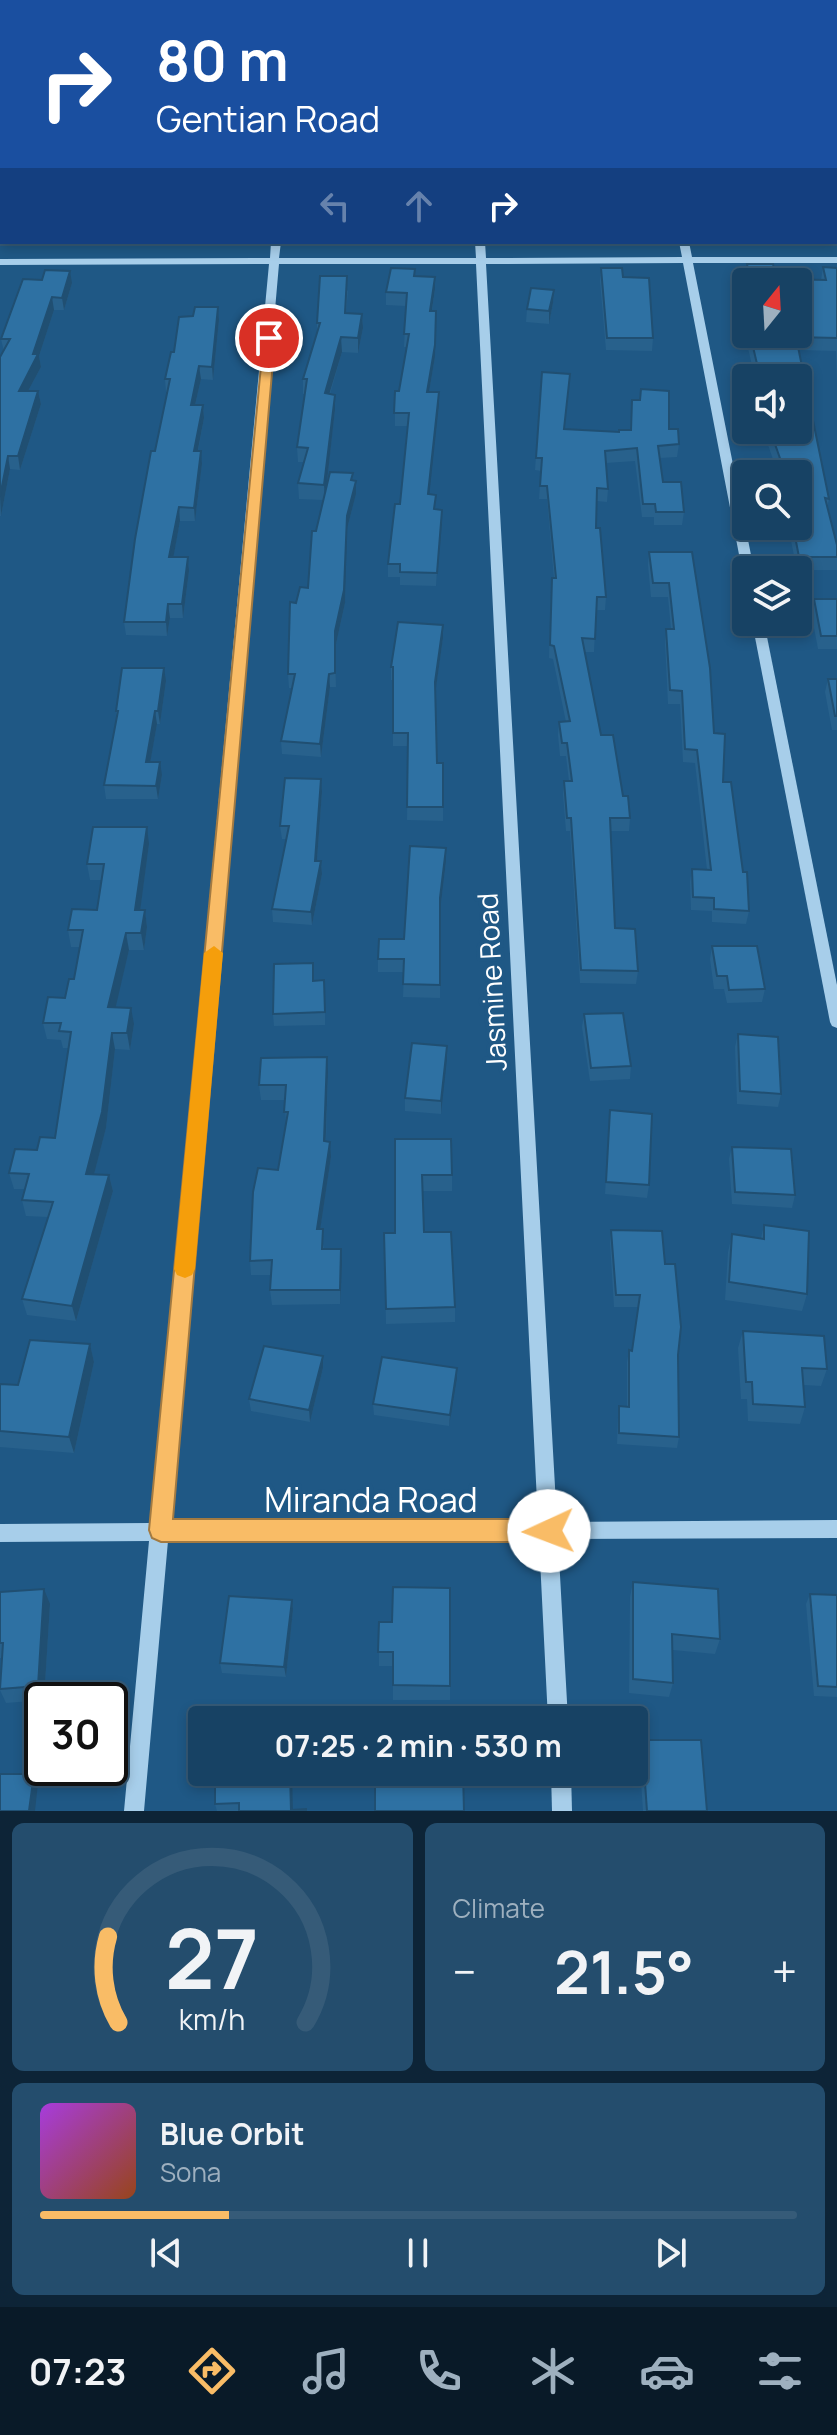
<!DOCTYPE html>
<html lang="en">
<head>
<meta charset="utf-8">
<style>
  :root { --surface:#174264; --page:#244d6d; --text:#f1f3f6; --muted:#9eb0bf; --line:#365b78; --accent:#f9bc66 }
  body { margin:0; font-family:Manrope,sans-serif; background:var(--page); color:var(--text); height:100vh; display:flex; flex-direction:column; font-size:30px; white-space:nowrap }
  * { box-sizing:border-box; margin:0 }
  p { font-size:26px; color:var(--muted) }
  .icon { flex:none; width:44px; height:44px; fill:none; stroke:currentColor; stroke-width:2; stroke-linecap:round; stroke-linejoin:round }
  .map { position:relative; height:1811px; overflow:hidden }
  .panel { display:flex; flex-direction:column; gap:12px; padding:12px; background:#0d2437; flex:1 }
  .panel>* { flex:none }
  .hud { position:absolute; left:0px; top:0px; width:838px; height:244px; box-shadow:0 4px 12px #0003,0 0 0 2px var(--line); background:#1a4fa0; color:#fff; overflow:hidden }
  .needle { width:52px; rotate:18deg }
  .tools { position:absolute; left:732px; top:268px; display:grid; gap:16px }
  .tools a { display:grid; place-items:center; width:80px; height:80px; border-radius:8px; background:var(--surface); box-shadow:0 4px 12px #0003,0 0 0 2px var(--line); font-size:40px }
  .speed { position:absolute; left:24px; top:1682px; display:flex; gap:16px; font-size:40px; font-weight:700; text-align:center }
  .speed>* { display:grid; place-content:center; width:104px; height:104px; border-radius:50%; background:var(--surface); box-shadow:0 4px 12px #0003,0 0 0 2px var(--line); line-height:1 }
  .speed .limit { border:4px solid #111; border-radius:12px; background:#fff; color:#111 }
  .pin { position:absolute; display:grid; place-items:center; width:68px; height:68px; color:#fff; margin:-34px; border:4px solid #fff; border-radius:50%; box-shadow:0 2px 8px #0007 }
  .me { position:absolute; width:88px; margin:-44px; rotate:268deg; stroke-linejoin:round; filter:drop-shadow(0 0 6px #0008) }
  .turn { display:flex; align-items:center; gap:28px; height:168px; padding:0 24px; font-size:36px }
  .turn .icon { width:104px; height:104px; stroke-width:2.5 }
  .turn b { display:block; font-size:56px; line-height:68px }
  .lanes { display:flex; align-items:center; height:76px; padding:0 24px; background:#0003; justify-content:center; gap:40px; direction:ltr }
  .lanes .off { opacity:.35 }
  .big { font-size:60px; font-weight:700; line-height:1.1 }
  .panel .card { flex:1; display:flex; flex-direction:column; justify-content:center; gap:12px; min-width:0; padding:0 28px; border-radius:12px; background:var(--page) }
  .panel .dial { align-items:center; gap:0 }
  .dial svg { height:208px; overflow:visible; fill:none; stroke:var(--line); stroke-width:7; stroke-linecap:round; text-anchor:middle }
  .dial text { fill:var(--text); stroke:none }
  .song { display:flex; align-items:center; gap:24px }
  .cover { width:96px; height:96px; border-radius:12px; background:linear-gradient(135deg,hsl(280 70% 55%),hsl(20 70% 35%)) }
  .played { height:8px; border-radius:4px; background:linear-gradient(90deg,var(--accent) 25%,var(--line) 25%) }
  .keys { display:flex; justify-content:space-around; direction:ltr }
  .heat { display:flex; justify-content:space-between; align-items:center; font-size:44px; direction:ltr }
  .panel .tiles { flex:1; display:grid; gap:12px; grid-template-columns:1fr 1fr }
  .card:last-child { grid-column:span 2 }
  .trip { position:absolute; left:188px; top:1706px; width:460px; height:80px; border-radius:8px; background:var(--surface); box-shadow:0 4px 12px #0003,0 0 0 2px var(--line); font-weight:700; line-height:80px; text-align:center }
  .tabs { display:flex; height:128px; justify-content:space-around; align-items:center; background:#091a28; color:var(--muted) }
  .tabs .icon { width:56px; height:56px }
  .tabs .current { color:var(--accent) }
  .tabs b { font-size:36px; color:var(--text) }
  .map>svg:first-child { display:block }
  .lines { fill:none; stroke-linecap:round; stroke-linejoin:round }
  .minor { fill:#a7ceea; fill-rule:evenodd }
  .wall { fill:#28618c }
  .shaded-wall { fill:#204f72 }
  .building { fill:#2e71a3; stroke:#204f72; stroke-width:2 }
  .route { fill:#f9bc66; stroke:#a27a42; stroke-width:2 }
  .slow { fill:#f59e0b }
  .labels { text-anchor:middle; stroke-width:8; stroke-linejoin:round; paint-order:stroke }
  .street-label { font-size:28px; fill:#fff; stroke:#1f5885 }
  .near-street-label { font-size:34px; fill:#fff; stroke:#1f5885 }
</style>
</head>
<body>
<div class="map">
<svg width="837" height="1811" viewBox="0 0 837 1811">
  <rect width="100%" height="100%" fill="#1f5885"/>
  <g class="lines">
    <g class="minor">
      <path d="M64 0H72L63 2Z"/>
      <rect x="296" y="0" width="8" height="2"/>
      <rect x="465" y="0" width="8" height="2"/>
      <rect x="633" y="0" width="8" height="2"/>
      <rect x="801" y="0" width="8" height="2"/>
      <path d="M836 88 837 89V97L836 96Z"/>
      <path d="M2 221V233L0 234V222Z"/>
      <path d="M271 242H281L279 258H476L475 242H485L486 258 682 257 679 242H689L692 257H837V263H693L754 570H746V573L742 570 683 263 486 264 557 1522 837 1520V1538L558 1539 568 1720H548L539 1539 168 1541 144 1811H124L149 1541 0 1542V1524L151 1523 269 264 0 265V259L270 258ZM279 264H476L538 1522 169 1523Z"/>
      <path d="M752 622H764L837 985V1028L832 1026 830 1022Z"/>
      <path d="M551 1772H571L572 1811H552Z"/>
    </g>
  </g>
  <g class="wall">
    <path d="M673 0H770L771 2H673Z"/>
    <path d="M747 264H773L746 282V334H798L821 280 823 267 837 268V384L836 351 799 350 829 499 827 508 837 545V570H797L788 526H798V474H778L763 430H798V378H755L747 344 745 343 739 287 741 275H745Z"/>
    <path d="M601 268 623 277 653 338 652 351 606 350 600 281Z"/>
    <path d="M415 269V276L435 289 432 311 435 357 429 392H439V405L429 494 442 523 436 586 400 585V577H388V564L400 504 407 426H395V391H399L407 347H404L406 306 386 305V292Z"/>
    <path d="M23 279 72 283 64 310H54L39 356 41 367 28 391H38L41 404 20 470 10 469 1 516H0V357L4 351 1 339Z"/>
    <path d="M348 290 346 313 362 314 363 328 358 353 342 352 330 394 335 410 326 490 353 481H356V494L347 529 345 603 336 644V687H330L321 757 282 754 281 741 293 688H289L288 674 296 603 308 588 316 531 323 500 299 499 298 483 304 462H298L297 447 305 394H303V379L317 331V323Z"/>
    <path d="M554 290 553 303 549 324 526 322 527 309Z"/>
    <path d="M218 307 219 320 213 380 201 379 195 405H203L204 418 198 451 202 464 195 521H180L173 557H188L189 571 183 618H170L167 636 126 635 124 622 155 451 167 392H166L165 379 174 352 193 316Z"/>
    <path d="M542 372 564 429 619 432 630 430 632 400H639L641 389 679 444 677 457 660 458 663 482 684 512 682 525H654V517H642L635 461 606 463 608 489 607 502 597 501 596 528 606 597 605 610H596L594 652H585L601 735 630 818 629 831H610L615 928 638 971 636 984 580 983 570 831H566L563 794 564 781H569L566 756H560L558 735 559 722H566L553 659 549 658 551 592 554 578 547 499H539L541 471 535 470Z"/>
    <path d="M649 552H692L714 733 749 911 746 924 712 922V911L691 910 690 882 692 869 707 870 695 763 683 762 680 704H668L665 642 666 629H671L668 597H651L648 565Z"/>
    <path d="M814 599H837V649H818L811 612Z"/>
    <path d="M443 625V638L435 693 437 763H443V821L407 820 408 746H393V680H391V667Z"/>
    <path d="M828 679H837V730H832L825 692Z"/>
    <path d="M166 681 160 724H157L150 762 162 775 158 799H106L104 785 117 718 116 711Z"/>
    <path d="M321 779 322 792 317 861H321L322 874 312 925 273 922 272 909 286 839H282L280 826Z"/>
    <path d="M149 844 140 910H145L147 927 144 950H129L115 1007 134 1024 130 1050 115 1049 106 1128 94 1174 109 1175 113 1191 76 1321 27 1315 22 1299 48 1217 26 1216 22 1200 25 1189H14L9 1173 37 1150 55 1138 69 1048H63L61 1040 47 1039 43 1023 65 998 74 979 80 947H71L68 930 97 910 102 880H90L87 864Z"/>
    <path d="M446 848V861L440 910V998L403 997 404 972H378V959L404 939Z"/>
    <path d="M712 946 765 989 762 1002 727 1003 724 989H714L710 959Z"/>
    <path d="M314 981 325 994V1025L274 1026 273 1014Z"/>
    <path d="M584 1014 631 1066 630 1079 590 1081 582 1027Z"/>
    <path d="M738 1034 781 1094 778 1107 737 1104 735 1047Z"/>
    <path d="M447 1046 441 1114 405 1111V1098Z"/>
    <path d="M328 1073 326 1141 331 1157 320 1229 324 1249 342 1263 340 1304 272 1305 270 1290 271 1275H251L250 1261 278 1170 286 1126 285 1100H261L259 1085Z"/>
    <path d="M610 1110 649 1185 647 1198 605 1194Z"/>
    <path d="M395 1139 452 1175V1191H423L424 1232 455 1307V1322L386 1324 384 1233H395Z"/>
    <path d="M732 1147 795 1195 792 1208 732 1204 729 1159Z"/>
    <path d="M764 1225 807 1294 802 1311 725 1300 728 1252 732 1234 761 1238Z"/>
    <path d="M611 1230 665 1264 678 1355 679 1437 677 1448 617 1444 618 1417 619 1406 627 1407V1362L629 1350 632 1351 638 1307H614L610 1243Z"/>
    <path d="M743 1331 827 1369 821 1386 804 1385 805 1407 800 1424 748 1421 747 1399H741L738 1348Z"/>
    <path d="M90 1344 94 1362 74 1453 0 1447V1384L18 1385Z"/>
    <path d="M323 1356V1368L310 1422 251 1411 249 1399Z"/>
    <path d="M457 1379 449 1426 374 1415 373 1404Z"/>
    <path d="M633 1582 720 1639 715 1654 673 1650V1683L669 1697 629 1693 630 1597Z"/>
    <path d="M0 1592 50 1604 44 1700 6 1703 0 1690 2 1658H0Z"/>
    <path d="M810 1594 837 1595V1697L814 1696 806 1604Z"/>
    <path d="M292 1600 293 1610 286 1677 222 1673 220 1663Z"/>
    <path d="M379 1622 450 1686V1700H393V1666H379Z"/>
    <path d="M642 1740 707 1811H643L639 1753Z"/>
    <path d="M215 1772 293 1810 306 1811H217L215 1804Z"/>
  </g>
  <g class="shaded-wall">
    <path d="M2 65V84L0 89V72Z"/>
    <path d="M70 271 72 283 64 310 62 298Z"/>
    <path d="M435 277V289L430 323V311Z"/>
    <path d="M554 290 553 303 549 324V311Z"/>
    <path d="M52 297 54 310 39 356 41 367 21 404 19 391 33 354Z"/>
    <path d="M218 307 219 320 213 380 212 367Z"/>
    <path d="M436 311 435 357 427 404V392Z"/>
    <path d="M362 314 363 328 358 353V338Z"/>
    <path d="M341 337 342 352 325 408V393Z"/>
    <path d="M199 366 201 379 192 418 191 405Z"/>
    <path d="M38 391 41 404 20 470 18 456Z"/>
    <path d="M439 392V405L428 507V494Z"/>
    <path d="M335 395V410L325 500 324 485Z"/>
    <path d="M203 405 204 418 195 465 194 451Z"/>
    <path d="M201 451 202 464 195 521 194 508Z"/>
    <path d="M8 456 10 469 1 516 0 496Z"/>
    <path d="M356 481V494L347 529 345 603 336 644V687L335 631 347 516Z"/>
    <path d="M179 507 180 521 171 570 169 557Z"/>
    <path d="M442 510V523L436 586 437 573Z"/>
    <path d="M188 557 189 571 183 618 182 604Z"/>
    <path d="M168 604 170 618 167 636 166 622Z"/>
    <path d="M443 625V638L435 695V682Z"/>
    <path d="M164 668 166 681 160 724 158 711Z"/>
    <path d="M329 674 330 687 321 757 320 744Z"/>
    <path d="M155 711 157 724 148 775 146 762Z"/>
    <path d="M160 762 162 775 158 799 156 786Z"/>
    <path d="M321 779 322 792 316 874 315 861Z"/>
    <path d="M147 827 149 844 138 927 135 910Z"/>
    <path d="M446 848V861L440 911V898Z"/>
    <path d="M321 861 322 874 312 925 311 912Z"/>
    <path d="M145 910 147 927 144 950 141 933Z"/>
    <path d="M126 933 129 950 112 1023 108 1007Z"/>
    <path d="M131 1008 134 1024 130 1050 127 1033Z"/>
    <path d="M112 1033 115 1049 106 1128 90 1190 86 1174Z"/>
    <path d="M447 1046V1059L441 1114V1101Z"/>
    <path d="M327 1057 328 1073 325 1156 324 1141Z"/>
    <path d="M330 1142 331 1157 318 1244 317 1229Z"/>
    <path d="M109 1175 113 1191 76 1321 72 1306Z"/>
    <path d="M341 1249 342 1263 340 1304V1290Z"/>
    <path d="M90 1344 94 1362 74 1453 69 1437Z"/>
    <path d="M323 1356V1368L310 1422 309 1410Z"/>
    <path d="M457 1368V1379L449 1426 450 1415Z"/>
    <path d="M44 1589 50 1604 44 1700 38 1686Z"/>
    <path d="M292 1600 293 1610 286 1677 284 1667Z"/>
    <path d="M290 1772H292L293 1811H291Z"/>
    <path d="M34 1774 38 1783 35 1811H29Z"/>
  </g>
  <g class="building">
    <path d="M0 0H19L18 2H2V65L0 72Z"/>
    <path d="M99 0H128L127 2H98Z"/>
    <path d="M236 0H259L258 2H236Z"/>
    <rect x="338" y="0" width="88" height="2"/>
    <path d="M499 0H521L520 2H498Z"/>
    <rect x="575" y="0" width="22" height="2"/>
    <path d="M729 0H770L771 2Z"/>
    <path d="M747 264H773L777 282H746V326L741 275H749Z"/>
    <path d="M823 267 837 268V338L796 337 829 499 825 498 837 545V557H799L793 526H798V474H783L782 464 770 430H798V378H758L757 364 750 334H798V282H779V279L826 280Z"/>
    <path d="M391 268 415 269 414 276 435 277 430 311H436L435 345 427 392H439L428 494 436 495 434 509 442 510 437 573 400 572V564H388L395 504H400L409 413H394L395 391H399L409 334H404L407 293 386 292Z"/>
    <path d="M601 268H622L623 277 649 278 653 338H607Z"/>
    <path d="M45 270 70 271 62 298 52 297 33 354H38L19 391H38L18 456H8L0 496V357L10 339H1L23 279 42 280Z"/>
    <path d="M320 276H347L345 313 362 314 358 338 341 337 325 393 335 395 324 485 298 483 308 448 297 447 307 379H303L320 323H317Z"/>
    <path d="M531 288 554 290 549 311 527 309Z"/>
    <path d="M195 307H218L212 367 199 366 191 405H203L194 451H201L194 508 179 507 169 557H188L182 604H168L166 622H124L135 539 151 451H155L170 379H165L171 352H174L179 317 193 316Z"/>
    <path d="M542 372 570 374 564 429 619 432V430H631L632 400H640L641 389 669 391V429H678L679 444 658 446 663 482H681L684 512H656L655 504H643L637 448 605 451 608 489 597 488 596 528H600L606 597H597L595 639 582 638 601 735H613L623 796H628L630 818H610L615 928 635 929 638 971 581 970 571 818H567L564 781H572L567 743H562L559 722 570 721 554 646 550 645 552 578H556L547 486H540L542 458H536Z"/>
    <path d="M330 472 353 473 351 480 356 481 347 516 344 590 335 631V673L329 674 320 744 281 741 295 674H288L290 602 296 603 300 587 308 588 312 531H316Z"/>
    <path d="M649 552H692L710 668 714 733 725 734 723 782H731L743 872H747L749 911 714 909V898L693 897 692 869 711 870 697 750 685 749 682 691 670 690 666 629H674L669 583H653Z"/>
    <path d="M814 599H837V636H821Z"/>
    <path d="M398 622 443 625 435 682 437 763H443V807H407L408 733H393V667H391Z"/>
    <path d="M122 668H164L158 711H155L146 762H160L156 786 104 785 118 711H116Z"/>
    <path d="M828 679H837V716H835Z"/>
    <path d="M285 778 321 779 315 861H321L311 912 272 909 289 826H280Z"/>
    <path d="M93 827H147L135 910H145L141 933H126L108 1007 131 1008 127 1033H112L102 1112 86 1174 109 1175 72 1306 22 1299 53 1202 22 1200 29 1174 9 1173 15 1149 37 1150 40 1137 55 1138 71 1032 59 1031 61 1023H43L48 997 65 998 69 979H74L83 930H68L72 909 97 910 104 864H87Z"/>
    <path d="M410 846 446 848 440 898V985L403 984 404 959H378L379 939H404Z"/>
    <path d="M712 946H757L765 989 729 990 727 976H717Z"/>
    <path d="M313 963V981L324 980 325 1012 273 1014 274 964Z"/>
    <path d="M623 1013 631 1066 591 1068 584 1014Z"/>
    <path d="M738 1034 778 1037 781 1094 740 1091Z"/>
    <path d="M412 1043 447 1046 441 1101 405 1098Z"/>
    <path d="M327 1057 324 1141 330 1142 317 1229H323L322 1249H341L340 1290H270L272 1260 250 1261 253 1192 258 1168 278 1170 288 1112H284L286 1085H259L261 1058Z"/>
    <path d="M610 1110 652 1114 649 1185 606 1182Z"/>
    <path d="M395 1139H451L452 1175H422L424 1232H451L455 1307 386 1309 384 1233H395Z"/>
    <path d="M732 1147 791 1149 795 1195 735 1192Z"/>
    <path d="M764 1225 809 1231 807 1294 729 1282 732 1234 764 1239Z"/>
    <path d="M611 1230 662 1231 665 1264H675L681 1327 678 1355 679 1437 619 1433V1406L629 1407V1350L632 1351 640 1295H616Z"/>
    <path d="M743 1331 824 1336 827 1369 802 1368 805 1407 753 1404 752 1382H746Z"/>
    <path d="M30 1340 90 1344 69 1437 0 1431V1384L18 1385Z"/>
    <path d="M264 1346 323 1356 309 1410 249 1399Z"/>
    <path d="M382 1357 457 1368 450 1415 373 1404Z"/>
    <path d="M633 1582 718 1589 720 1639 672 1634 673 1683 633 1679Z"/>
    <path d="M393 1587 450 1588V1686L393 1685V1652H378L379 1622H392Z"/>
    <path d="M44 1589 38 1686 0 1689 3 1643H0V1592Z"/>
    <path d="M810 1594 837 1595V1687L818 1686Z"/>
    <path d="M229 1596 292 1600 284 1667 220 1663Z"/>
    <path d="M642 1740H701L707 1811H647Z"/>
    <path d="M215 1772H290L291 1810 306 1809V1811H239V1803L215 1804Z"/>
    <path d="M394 1772H463L464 1811H375V1785H394Z"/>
    <path d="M0 1774H34L29 1811H0Z"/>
  </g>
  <path class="route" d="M264 335 275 338 173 1519H549L557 1523 561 1531 557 1539 549 1542H161L152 1538 149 1530Z"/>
  <path class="slow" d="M214 946 223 953 195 1269 192 1275 185 1278 177 1275 174 1269 204 953Z"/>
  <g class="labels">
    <g class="street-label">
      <text transform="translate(492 982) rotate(-93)" y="10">Jasmine Road</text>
    </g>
    <g class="near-street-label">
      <text x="371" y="1512">Miranda Road</text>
    </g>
  </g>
</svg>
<div class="tools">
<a><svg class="needle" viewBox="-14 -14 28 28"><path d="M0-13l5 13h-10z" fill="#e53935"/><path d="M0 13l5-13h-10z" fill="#9eb0bf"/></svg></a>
<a><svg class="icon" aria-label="sound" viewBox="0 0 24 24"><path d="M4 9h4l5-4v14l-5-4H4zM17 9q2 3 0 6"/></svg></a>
<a><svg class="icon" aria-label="search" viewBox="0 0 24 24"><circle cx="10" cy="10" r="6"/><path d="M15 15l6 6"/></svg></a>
<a><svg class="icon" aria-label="layers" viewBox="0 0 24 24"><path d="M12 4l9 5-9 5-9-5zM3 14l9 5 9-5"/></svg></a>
</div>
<div class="speed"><div class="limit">30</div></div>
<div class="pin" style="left:269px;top:338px;background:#d93025"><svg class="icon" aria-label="arrive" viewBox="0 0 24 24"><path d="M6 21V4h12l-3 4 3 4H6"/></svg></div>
<svg class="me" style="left:549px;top:1531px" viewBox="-20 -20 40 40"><circle r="19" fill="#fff"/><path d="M0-13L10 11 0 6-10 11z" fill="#f9bc66"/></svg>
<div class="trip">07:25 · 2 min · 530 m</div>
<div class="hud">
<div class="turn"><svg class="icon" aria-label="right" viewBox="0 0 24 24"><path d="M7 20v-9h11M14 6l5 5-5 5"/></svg><div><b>80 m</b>Gentian Road</div></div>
<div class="lanes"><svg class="icon off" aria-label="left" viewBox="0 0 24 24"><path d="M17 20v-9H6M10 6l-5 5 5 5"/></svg><svg class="icon off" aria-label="ahead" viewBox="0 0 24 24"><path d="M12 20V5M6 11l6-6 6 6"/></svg><svg class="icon" aria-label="right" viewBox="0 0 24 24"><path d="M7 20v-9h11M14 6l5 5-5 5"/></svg></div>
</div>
</div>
<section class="panel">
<div class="tiles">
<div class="card dial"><svg viewBox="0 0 100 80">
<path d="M14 69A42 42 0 1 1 86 69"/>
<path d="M14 69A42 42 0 0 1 10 36" stroke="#f9bc66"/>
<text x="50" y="56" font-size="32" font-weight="700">27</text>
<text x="50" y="72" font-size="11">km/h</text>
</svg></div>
<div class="card"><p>Climate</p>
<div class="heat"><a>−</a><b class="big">21.5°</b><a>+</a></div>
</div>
<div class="card">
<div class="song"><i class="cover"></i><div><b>Blue Orbit</b><p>Sona</p></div></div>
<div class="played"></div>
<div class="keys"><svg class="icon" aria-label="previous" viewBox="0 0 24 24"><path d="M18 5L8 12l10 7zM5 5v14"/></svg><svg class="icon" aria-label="pause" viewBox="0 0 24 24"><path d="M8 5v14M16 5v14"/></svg><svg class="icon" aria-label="next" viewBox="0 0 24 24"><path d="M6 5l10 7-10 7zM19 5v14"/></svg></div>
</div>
</div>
</section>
<nav class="tabs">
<b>07:23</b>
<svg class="icon current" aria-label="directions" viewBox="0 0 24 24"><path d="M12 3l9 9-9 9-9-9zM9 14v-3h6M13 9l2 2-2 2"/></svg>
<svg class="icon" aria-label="music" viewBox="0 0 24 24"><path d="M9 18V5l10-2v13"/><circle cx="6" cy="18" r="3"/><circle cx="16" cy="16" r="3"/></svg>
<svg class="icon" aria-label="phone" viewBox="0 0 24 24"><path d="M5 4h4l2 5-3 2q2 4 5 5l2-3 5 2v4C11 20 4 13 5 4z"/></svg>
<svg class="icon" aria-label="climate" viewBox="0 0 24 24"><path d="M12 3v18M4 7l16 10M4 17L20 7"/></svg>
<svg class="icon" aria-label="car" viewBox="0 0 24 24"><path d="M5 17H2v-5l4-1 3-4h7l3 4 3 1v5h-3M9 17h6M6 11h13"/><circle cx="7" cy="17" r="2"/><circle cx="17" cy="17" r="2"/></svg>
<svg class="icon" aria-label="filters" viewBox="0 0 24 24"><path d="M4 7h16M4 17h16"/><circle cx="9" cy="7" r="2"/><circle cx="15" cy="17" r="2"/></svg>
</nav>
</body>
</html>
